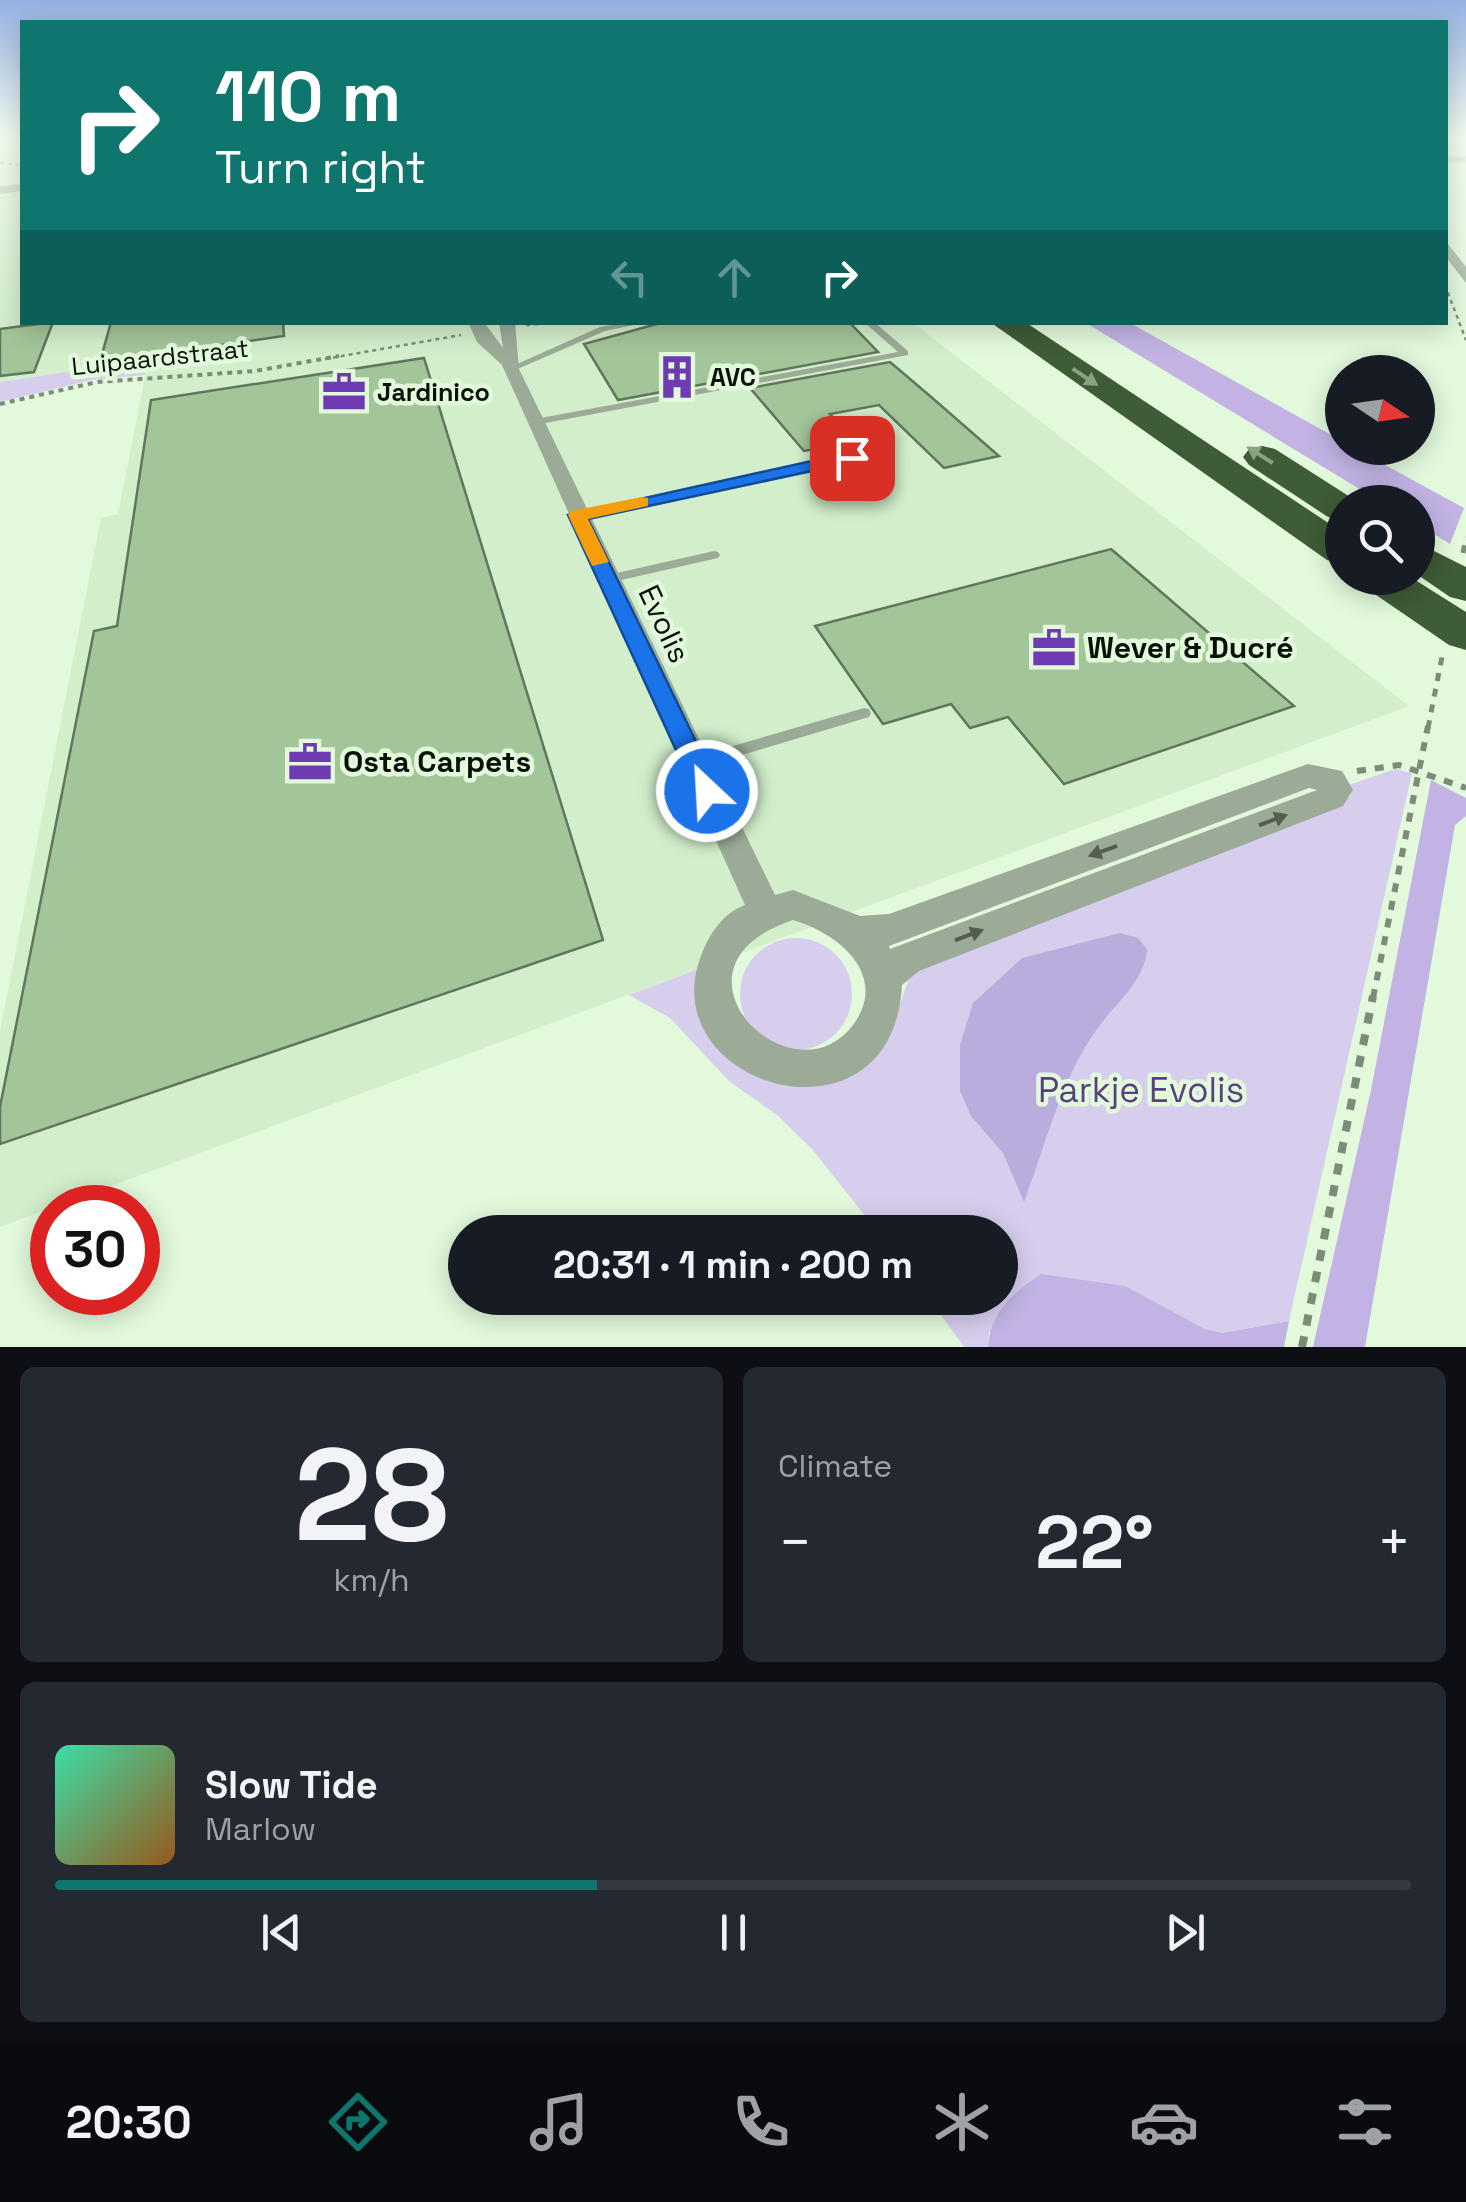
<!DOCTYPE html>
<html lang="en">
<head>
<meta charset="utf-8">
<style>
  :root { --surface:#171b24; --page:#242831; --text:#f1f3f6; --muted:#9ea1a6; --line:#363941; --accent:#0f766e }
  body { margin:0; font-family:"Space Grotesk",sans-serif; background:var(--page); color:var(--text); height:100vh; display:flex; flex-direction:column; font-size:38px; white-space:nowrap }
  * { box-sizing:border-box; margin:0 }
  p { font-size:32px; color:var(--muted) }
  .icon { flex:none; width:55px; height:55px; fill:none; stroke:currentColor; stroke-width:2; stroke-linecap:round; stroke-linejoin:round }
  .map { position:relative; height:1347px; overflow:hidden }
  .details { display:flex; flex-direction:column; gap:20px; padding:20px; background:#0d0f14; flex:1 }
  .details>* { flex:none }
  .hud { position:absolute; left:20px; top:20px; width:1428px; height:305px; border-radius:0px; box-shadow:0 5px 25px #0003; background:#0f766e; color:#fff; overflow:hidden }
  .needle { width:65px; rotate:103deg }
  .tools { position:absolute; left:1325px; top:355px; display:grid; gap:20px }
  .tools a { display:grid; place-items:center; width:110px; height:110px; border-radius:50%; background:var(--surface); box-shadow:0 5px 25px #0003; font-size:50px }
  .speed { position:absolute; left:30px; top:1185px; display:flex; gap:20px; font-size:50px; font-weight:700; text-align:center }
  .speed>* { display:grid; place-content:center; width:130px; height:130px; border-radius:50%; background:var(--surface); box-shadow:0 5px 25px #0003; line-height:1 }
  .speed .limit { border:15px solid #d22; background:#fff; color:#111 }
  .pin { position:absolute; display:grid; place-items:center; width:85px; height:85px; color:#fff; margin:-42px; border-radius:20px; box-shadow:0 5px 15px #0006 }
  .me { position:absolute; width:110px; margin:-55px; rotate:335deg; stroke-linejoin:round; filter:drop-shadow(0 0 8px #0008) }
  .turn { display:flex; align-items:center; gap:35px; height:210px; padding:0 30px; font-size:45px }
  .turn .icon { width:130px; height:130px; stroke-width:2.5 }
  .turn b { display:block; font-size:70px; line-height:85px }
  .lanes { display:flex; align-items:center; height:95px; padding:0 30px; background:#0003; justify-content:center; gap:50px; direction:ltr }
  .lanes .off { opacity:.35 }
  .big { font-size:75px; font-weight:700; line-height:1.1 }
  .details .widget { flex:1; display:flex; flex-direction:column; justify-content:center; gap:15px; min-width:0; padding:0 35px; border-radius:15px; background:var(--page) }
  .details .dial { align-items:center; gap:0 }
  .dial b { font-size:130px; line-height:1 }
  .song { display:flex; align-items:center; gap:30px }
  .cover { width:120px; height:120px; border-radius:15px; background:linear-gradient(135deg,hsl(160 70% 55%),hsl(30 70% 35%)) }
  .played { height:10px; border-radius:5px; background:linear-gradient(90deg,var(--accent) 40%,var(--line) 40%) }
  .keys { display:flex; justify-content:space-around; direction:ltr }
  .heat { display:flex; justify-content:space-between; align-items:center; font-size:55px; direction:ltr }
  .details .tiles { flex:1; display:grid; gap:20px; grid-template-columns:1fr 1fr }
  .widget:last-child { grid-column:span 2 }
  .trip { position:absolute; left:448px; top:1215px; width:570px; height:100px; border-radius:50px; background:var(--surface); box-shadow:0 5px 25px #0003; font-weight:700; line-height:100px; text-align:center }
  .tabs { display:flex; height:160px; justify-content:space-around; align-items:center; background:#090b0e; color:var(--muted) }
  .tabs .icon { width:70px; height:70px }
  .tabs .current { color:var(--accent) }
  .tabs b { font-size:45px; color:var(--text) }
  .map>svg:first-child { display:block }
  .built { fill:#d2eecb }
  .green { fill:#d7ceed }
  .forest { fill:#c2b3e4 }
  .water { fill:#baacdc }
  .building { fill:#a3c59a; stroke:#62765d; stroke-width:2.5 }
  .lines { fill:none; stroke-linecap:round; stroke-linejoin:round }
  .path-far4 { stroke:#7c8c78; stroke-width:2.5; stroke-dasharray:4 4; stroke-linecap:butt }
  .path-far3 { stroke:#7c8c78; stroke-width:4; stroke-dasharray:5 5; stroke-linecap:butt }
  .path-far2 { stroke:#7c8c78; stroke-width:5; stroke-dasharray:8 8; stroke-linecap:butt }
  .path-far1 { stroke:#7c8c78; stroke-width:6; stroke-dasharray:9 9; stroke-linecap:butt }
  .path { stroke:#7c8c78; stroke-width:8; stroke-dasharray:11 11; stroke-linecap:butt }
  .lane { fill:#9cab98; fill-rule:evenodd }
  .street { fill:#9cab98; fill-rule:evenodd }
  .highway { fill:#3e5c36; fill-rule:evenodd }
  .oneway { fill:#88a381 }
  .oneway2 { fill:#535e50 }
  .route { fill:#1a73e8; stroke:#114b97; stroke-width:2.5 }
  .slow { fill:#f59e0b }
  .labels { text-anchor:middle; stroke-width:9; stroke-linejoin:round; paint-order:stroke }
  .far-street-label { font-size:25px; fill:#0a1108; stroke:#e2f9dc }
  .far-poi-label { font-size:25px; font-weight:bold; fill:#0a1108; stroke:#e2f9dc; text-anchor:start }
  .street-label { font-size:30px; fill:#0a1108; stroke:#e2f9dc }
  .poi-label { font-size:30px; font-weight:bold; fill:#0a1108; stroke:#e2f9dc; text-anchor:start }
  .near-park-label { font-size:35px; fill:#58427e; stroke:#e2f9dc }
</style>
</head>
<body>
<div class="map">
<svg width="1466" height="1347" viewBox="0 0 1466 1347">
  <rect width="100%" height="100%" fill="#e2f9dc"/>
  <path class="built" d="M0 137H22V322L913 323 1409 706 0 1227V1031L101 518 118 514 148 361 0 382Z"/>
  <g class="green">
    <path d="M148 360 145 375 92 380 0 402V382Z"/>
    <path d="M1395 769 1412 773 1289 1321 1222 1333 1203 1328 989 1332 988 1347H964L929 1298H1000V1232H878L812 1149 777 1115 729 1081 670 1018 629 995 701 968C711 1027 711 1065 778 1081L892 1026 911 973 1327 811 1351 796 1346 786Z"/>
    <circle cx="796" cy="994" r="56"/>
  </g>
  <g class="forest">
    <path d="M1086 323H1130L1342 441V448H1354L1464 508 1450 544 1418 524V502H1381Z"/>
    <path d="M1431 780 1466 798V816L1455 825 1365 1347H1313L1371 1090Z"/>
    <path d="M1041 1274 1125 1286 1203 1328 1222 1333 1289 1321 1284 1347H988C991 1311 1013 1293 1041 1274Z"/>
  </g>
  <path class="water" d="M1120 933 1138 938 1147 949C1145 980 1118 1001 1100 1025 1062 1075 1046 1144 1024 1202L1003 1153 971 1116 960 1091V1045L973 1003 1022 958Z"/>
  <g class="building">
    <path d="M53 322 34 372 0 376V329Z"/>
    <path d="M111 322H283L284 336 100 362Z"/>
    <path d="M664 322H849L878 352 618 400 584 344Z"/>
    <path d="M424 358 603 940 0 1144V1107L94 631 117 626 151 400Z"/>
    <path d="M890 362 930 396 999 456 944 468 879 405 830 414 855 442 804 451 750 388Z"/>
    <path d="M1111 549 1294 706 1064 784 1008 717 970 728 951 704 883 724 815 626Z"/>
  </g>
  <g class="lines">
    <g class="path-far4">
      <path d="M0 163 22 165"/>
      <path d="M1445 285 1466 340"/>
      <path d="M526 325 563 322"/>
      <path d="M325 359 461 335"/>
    </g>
    <path class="path-far3" d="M0 404 97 382 255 371 339 356"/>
    <g class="path-far2">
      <path d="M1463 553 1466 537"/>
      <path d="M1428 728 1442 657"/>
    </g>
    <g class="path-far1">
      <path d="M1357 771 1399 765 1466 788"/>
      <path d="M1373 998 1428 726"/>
    </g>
    <path class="path" d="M1302 1347 1373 996"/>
    <g class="lane">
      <path d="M627 322H648L605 331 513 371 506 369 600 327Z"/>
      <path d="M864 322H874L908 351V355L535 425 530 422 535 419 898 352Z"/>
      <path d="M852 454 856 455V459L577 518 571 515 577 512Z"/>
      <path d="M714 551 718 552 720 555 718 558 608 583 602 579 608 575Z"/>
      <path d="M864 708 869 709 871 713 869 717 695 769 690 767 687 763 690 759 695 757Z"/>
    </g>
    <g class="street">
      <path d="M1466 156V162L1445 163V157Z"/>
      <path d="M22 184V191L0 194V186Z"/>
      <path d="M1445 240 1466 267V283L1445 256Z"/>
      <path d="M468 322H484L503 348 499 322H515L519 369 775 895 793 890 860 916 889 914 1308 764 1342 771 1353 790 1343 806 919 971 902 985C893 1157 651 1087 701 956 709 934 723 913 745 905L502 365 477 342ZM1309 788 1317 790 890 949 889 946ZM793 920C838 933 890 975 853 1025 792 1106 651 967 793 920Z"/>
    </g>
    <g class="highway">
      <path d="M990 322H1025L1342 532V564L1327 560Z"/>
      <path d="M1262 446 1275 449 1358 502H1342V520L1328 517 1249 465 1243 457 1249 449Z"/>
      <path d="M1418 543 1466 567V601L1450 597 1418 575Z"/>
      <path d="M1360 578H1412L1466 612V650L1449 645 1366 588Z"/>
    </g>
  </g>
  <defs><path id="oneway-solid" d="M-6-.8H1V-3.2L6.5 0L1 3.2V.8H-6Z" transform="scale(2.5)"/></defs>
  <g class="oneway">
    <use href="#oneway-solid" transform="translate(1085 377) rotate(34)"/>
    <use href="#oneway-solid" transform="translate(1260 455) rotate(-148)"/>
  </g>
  <g class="oneway2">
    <use href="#oneway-solid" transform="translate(1273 820) rotate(-21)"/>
    <use href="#oneway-solid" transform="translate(1103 851) rotate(160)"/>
    <use href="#oneway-solid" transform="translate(969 935) rotate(-21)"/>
  </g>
  <linearGradient id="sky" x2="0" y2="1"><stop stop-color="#95b1e3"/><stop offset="0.42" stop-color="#f2fcef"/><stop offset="1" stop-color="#f2fcef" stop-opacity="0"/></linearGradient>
  <rect width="1466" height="326" fill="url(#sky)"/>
  <path class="route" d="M852 452 861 458 858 461 588 519 720 791 716 798H698L568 515Z"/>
  <path class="slow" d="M642 497 648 498V506L588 519 609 562 592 566 568 515 571 511Z"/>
  <defs>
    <g id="building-bare" transform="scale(3.45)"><path d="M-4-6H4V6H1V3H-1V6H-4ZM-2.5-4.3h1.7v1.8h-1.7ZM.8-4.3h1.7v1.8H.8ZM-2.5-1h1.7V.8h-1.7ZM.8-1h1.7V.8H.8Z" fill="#6e3bb2" stroke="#e2f9dc" stroke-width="2.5" paint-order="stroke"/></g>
    <g id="office-bare" transform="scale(3.45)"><path d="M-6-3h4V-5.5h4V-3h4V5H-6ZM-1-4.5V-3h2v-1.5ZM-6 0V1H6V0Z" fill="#6e3bb2" stroke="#e2f9dc" stroke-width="2.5" paint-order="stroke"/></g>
  </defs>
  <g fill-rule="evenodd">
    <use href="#building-bare" x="677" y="377"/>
    <use href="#office-bare" x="344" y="392"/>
    <use href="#office-bare" x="1054" y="648"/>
    <use href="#office-bare" x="310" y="762"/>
  </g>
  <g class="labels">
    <g class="far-street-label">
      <text transform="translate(160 357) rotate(-6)" y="9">Luipaardstraat</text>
    </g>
    <g class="far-poi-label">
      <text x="710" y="386">AVC</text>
      <text x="377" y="401">Jardinico</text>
    </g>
    <g class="street-label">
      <text transform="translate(664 624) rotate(65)" y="10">Evolis</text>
    </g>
    <g class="poi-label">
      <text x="1087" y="658">Wever &amp; Ducré</text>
      <text x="343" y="772">Osta Carpets</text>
    </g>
    <g class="near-park-label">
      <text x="1141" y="1102">Parkje Evolis</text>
    </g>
  </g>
</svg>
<div class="tools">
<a><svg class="needle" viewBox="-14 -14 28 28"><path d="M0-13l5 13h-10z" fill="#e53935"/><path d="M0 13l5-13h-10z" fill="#9ea1a6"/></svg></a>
<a><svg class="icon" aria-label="search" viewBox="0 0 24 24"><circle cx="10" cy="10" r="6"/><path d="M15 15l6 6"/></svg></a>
</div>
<div class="speed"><div class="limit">30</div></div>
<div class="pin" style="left:852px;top:458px;background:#d93025"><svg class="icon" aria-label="arrive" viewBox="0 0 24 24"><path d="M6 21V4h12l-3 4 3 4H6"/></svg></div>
<svg class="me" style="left:707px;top:791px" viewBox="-20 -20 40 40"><circle r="17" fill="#1a73e8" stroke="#fff" stroke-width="3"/><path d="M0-11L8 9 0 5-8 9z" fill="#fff"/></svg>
<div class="trip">20:31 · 1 min · 200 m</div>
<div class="hud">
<div class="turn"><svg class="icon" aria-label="right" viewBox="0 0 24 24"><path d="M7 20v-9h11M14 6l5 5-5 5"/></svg><div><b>110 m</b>Turn right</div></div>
<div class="lanes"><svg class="icon off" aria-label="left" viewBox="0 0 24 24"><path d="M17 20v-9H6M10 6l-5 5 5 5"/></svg><svg class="icon off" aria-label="ahead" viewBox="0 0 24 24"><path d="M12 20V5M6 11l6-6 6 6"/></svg><svg class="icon" aria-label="right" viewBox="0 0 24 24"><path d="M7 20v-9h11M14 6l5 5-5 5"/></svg></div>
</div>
</div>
<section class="details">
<div class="tiles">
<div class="widget dial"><b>28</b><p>km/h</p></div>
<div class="widget"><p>Climate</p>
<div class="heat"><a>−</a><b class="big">22°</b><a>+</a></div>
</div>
<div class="widget">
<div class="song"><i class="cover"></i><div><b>Slow Tide</b><p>Marlow</p></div></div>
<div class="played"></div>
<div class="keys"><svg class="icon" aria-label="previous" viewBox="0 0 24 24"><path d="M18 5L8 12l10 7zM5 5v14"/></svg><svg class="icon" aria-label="pause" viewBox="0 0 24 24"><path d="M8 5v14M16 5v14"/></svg><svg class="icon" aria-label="next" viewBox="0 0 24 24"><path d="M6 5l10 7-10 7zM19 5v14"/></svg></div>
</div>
</div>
</section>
<nav class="tabs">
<b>20:30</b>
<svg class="icon current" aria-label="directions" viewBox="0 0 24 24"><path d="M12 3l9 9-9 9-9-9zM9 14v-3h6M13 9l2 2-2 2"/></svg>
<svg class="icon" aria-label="music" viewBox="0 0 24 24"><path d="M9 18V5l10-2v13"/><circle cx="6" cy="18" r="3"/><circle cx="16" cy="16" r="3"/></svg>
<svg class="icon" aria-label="phone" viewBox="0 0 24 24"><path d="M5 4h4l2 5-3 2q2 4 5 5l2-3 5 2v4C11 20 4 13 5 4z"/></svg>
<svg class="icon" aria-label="climate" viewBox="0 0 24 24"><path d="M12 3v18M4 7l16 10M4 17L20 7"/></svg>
<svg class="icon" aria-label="car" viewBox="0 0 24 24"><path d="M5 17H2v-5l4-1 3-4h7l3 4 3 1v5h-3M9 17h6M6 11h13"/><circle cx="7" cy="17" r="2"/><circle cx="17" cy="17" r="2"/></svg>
<svg class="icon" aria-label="filters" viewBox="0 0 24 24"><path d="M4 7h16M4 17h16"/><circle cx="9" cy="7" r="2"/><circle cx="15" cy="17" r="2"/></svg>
</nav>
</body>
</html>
